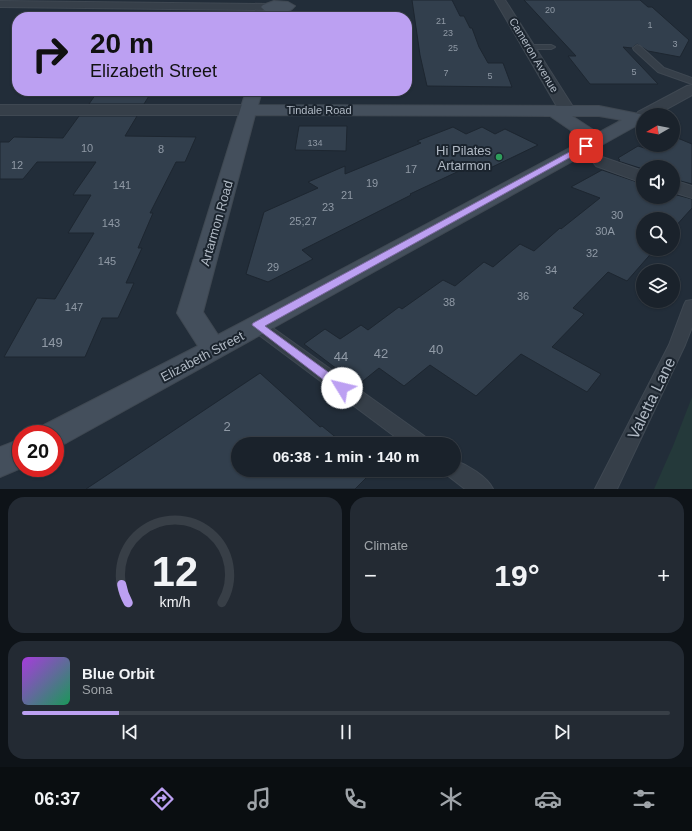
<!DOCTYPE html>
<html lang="en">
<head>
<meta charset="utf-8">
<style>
  :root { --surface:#1a222b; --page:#232a33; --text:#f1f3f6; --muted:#9fa4a9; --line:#383f47; --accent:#bca0f2 }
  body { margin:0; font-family:Helvetica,sans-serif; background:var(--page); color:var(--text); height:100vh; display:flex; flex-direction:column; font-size:15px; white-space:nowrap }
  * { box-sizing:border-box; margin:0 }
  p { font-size:13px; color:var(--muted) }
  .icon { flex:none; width:22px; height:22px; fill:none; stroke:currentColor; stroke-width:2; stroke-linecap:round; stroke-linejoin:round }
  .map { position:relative; height:489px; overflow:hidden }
  .side { display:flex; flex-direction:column; gap:8px; padding:8px; background:#0e1318; flex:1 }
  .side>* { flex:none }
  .top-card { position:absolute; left:12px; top:12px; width:400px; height:84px; border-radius:16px; box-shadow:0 1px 3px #0004,0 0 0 1px var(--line); background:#bca0f2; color:#111; overflow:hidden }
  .needle { width:26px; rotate:261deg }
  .fabs { position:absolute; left:636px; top:108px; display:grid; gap:8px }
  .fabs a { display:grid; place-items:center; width:44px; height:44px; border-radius:50%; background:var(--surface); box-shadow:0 1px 3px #0004,0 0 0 1px var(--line); font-size:20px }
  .speed { position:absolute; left:12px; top:425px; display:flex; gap:8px; font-size:20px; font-weight:700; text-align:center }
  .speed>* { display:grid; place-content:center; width:52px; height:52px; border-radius:50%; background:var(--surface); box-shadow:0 1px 3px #0004,0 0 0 1px var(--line); line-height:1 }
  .speed .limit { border:6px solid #d22; background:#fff; color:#111 }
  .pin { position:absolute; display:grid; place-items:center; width:34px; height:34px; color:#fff; margin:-17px; border-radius:8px; box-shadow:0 2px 6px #0006 }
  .me { position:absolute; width:44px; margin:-22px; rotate:306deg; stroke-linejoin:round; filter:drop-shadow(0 0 3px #0008) }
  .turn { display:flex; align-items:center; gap:14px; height:84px; padding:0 12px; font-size:18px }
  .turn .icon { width:52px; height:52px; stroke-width:2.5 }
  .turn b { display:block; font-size:28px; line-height:34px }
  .big { font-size:30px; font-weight:800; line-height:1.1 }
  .side .tile { flex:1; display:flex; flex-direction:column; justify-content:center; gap:6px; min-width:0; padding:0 14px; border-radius:16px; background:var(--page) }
  .side .dial { align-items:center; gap:0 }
  .dial svg { height:104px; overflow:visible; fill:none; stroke:var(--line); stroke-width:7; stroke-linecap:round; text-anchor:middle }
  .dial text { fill:var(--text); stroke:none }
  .song { display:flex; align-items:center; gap:12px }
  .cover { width:48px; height:48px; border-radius:6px; background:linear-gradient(135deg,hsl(280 70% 55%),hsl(150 70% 35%)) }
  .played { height:4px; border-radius:2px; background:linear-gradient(90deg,var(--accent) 15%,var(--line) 15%) }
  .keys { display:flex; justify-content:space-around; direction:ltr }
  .heat { display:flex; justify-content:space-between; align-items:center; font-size:22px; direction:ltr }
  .side .tiles { flex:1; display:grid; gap:8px; grid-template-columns:1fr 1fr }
  .tile:last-child { grid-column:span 2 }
  .trip { position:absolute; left:231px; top:437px; width:230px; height:40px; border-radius:20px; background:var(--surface); box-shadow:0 1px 3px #0004,0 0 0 1px var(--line); font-weight:800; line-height:40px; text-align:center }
  .tabs { display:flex; height:64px; justify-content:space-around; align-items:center; background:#0a0e11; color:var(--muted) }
  .tabs .icon { width:28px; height:28px }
  .tabs .on { color:var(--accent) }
  .tabs b { font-size:18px; color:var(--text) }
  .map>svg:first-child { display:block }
  .green { fill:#24393a }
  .building { fill:#323f4d; stroke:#1d2630 }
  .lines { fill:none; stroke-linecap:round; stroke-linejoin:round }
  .lane-casing { stroke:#3f4852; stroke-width:2 }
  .street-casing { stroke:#3f4852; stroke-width:2 }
  .secondary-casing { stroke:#3f4852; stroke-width:2 }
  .lane { fill:#363f49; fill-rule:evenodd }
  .street { fill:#363f49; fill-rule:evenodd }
  .secondary { fill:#444f5c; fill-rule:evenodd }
  .route { fill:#bca0f2; stroke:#7a689d }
  .leisure-dot { fill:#2e9e5b; stroke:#1b242e; stroke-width:1.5 }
  .labels { text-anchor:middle; stroke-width:4; stroke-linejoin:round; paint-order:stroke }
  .far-number-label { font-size:9px; fill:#909aa6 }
  .far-street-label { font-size:11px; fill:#b1bac5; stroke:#1b242e }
  .number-label { font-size:11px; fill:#909aa6 }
  .poi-label { font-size:13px; fill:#b1bac5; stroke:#1b242e; text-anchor:end }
  .street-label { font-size:13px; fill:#b1bac5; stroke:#1b242e }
  .near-number-label { font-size:13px; fill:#909aa6 }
  .near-street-label { font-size:16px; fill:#b1bac5; stroke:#1b242e }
</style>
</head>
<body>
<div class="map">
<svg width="692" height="489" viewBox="0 0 692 489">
  <rect width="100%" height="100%" fill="#222d39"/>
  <path class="green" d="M692 397V489H654L673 446Z"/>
  <g class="building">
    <path d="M412 0H452L460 16H464L470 28H472L479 47 488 63H503L512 87 427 86 420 55Z"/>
    <path d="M524 0H640L648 7H652L689 40 680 57 648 51 637 44 632 48 623 47 658 84H590L568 56H576Z"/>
    <path d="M98 91H152L144 104H89Z"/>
    <path d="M79 116H137L125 136 196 137 185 162H176L150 213H153L138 248H142L126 283H134L118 318H102L85 357H4L37 298 55 299 94 233H68L91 195H73L96 162H37L23 179H0V142H9L14 137 63 138Z"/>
    <path d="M299 126H347L346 151 295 150Z"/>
    <path d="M453 127 466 134 482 127 495 134 505 129 538 145 486 170 474 164 410 194 411 195 302 250 313 259 268 282 246 274 264 212 318 188 308 182 345 166V174L421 143 417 141Z"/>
    <path d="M673 137H675L692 144V184L673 179V167H643V169L618 161 620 160 618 158 638 146 648 149 657 145H673Z"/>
    <path d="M602 170 643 184V197H673V194L692 199V208L673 229V219H643V249H655L627 281 608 272 573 308 584 314 552 347 601 374 587 392 521 354 476 396 430 365 404 386 379 368 358 385 304 344 325 329 340 339 361 325 368 330 399 307 402 309 443 280 455 286 484 262 493 267 520 244 534 251 560 228 561 229 600 198 571 187Z"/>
    <path d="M260 373 320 427 322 426 344 444H238V470H374L355 489H86Z"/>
  </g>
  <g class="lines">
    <g class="lane-casing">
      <g id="lane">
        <path d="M526 45H551L555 47 551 49H526L525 47Z"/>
        <path d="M637 45 640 46 664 68 692 78V84L658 72 634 50 633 48Z"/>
        <path d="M692 300V327L685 345 617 489H595L669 345 684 305 686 301Z"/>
        <path d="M257 319 263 321 427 438 430 444H405L251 329 249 325 251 321Z"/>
        <path d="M454 460C467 465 487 476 493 489H465L447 475 444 470H454Z"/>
      </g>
    </g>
    <g class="street-casing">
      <g id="street">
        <path d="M495 0H505L575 110 573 113 567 115 561 113 559 110Z"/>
        <path d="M0 1 267 4 271 5 273 7 271 9 267 10 0 7Z"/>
        <path d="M692 85V95L656 115H643V120L638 118 636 115 638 112 687 86Z"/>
        <path d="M0 105H248L254 107 256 110 254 113 248 115H0Z"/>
        <path d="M602 157 643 171V183L596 166 593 162 596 158Z"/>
        <path d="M673 180 692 186V198L673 192Z"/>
      </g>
    </g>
    <g class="secondary-casing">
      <g id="secondary">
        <path d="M274 1 288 2 295 6C288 15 269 17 261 7L263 5Z"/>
        <path d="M246 91H262L258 105 599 106 644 115 643 122 66 443 55 447V434H40L44 425 198 346 177 313ZM255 115 550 116 585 140 218 335 203 312ZM572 116H599L622 120 598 133Z"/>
        <path d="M21 439V468L0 477V447Z"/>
      </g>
    </g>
    <use href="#lane" class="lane"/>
    <use href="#street" class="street"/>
    <use href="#secondary" class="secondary"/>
  </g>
  <path class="route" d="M586 143 589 144V147L265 326 346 385 348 388 346 391 342 392 338 391 252 325 253 323Z"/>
  <circle class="leisure-dot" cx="499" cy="157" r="4"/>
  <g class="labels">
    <g class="far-number-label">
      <text x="550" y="13">20</text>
      <text x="441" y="24">21</text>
      <text x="650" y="28">1</text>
      <text x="448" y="36">23</text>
      <text x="675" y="47">3</text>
      <text x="453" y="51">25</text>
      <text x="634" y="75">5</text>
      <text x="446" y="76">7</text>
      <text x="490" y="79">5</text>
      <text x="315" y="146">134</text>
    </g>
    <g class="far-street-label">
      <text transform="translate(534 55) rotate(59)" y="4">Cameron Avenue</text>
      <text x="319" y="114">Tindale Road</text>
    </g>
    <g class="number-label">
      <text x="87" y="152">10</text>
      <text x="161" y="153">8</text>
      <text x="17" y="169">12</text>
      <text x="411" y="173">17</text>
      <text x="372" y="187">19</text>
      <text x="122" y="189">141</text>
      <text x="347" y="199">21</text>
      <text x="328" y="211">23</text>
      <text x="617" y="219">30</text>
      <text x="303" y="225">25;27</text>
      <text x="111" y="227">143</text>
      <text x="605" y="235">30A</text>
      <text x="592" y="257">32</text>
      <text x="107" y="265">145</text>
      <text x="273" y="271">29</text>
      <text x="551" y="274">34</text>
      <text x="523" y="300">36</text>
      <text x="449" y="306">38</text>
      <text x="74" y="311">147</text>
    </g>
    <g class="poi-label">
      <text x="491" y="155">Hi Pilates<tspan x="491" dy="15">Artarmon</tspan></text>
    </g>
    <g class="street-label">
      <text transform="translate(216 223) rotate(-74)" y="5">Artarmon Road</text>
      <text transform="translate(202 356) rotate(-28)" y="5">Elizabeth Street</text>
    </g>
    <g class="near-number-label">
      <text x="52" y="347">149</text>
      <text x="436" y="354">40</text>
      <text x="381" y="358">42</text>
      <text x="341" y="361">44</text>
      <text x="227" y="431">2</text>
    </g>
    <g class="near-street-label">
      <text transform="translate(651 398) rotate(-64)" y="6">Valetta Lane</text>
    </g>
  </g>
</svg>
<div class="fabs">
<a><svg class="needle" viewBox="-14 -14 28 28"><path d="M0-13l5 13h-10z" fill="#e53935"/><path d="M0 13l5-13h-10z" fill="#9fa4a9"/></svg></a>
<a><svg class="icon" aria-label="sound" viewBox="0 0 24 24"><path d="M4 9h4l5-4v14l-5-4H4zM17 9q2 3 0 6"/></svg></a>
<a><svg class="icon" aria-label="search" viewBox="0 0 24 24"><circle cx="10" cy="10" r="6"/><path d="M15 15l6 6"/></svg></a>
<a><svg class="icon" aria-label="layers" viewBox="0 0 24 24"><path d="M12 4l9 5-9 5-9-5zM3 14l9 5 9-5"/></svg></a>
</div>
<div class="speed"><div class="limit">20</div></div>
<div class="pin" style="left:586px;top:146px;background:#d93025"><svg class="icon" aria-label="arrive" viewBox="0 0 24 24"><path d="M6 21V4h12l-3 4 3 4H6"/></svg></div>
<svg class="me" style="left:342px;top:388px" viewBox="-20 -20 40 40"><circle r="19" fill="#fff"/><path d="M0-13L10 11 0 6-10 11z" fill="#bca0f2"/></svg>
<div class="trip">06:38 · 1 min · 140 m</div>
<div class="top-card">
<div class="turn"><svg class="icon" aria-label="right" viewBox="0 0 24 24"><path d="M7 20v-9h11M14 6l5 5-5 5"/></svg><div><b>20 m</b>Elizabeth Street</div></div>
</div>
</div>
<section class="side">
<div class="tiles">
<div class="tile dial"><svg viewBox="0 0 100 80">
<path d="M14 69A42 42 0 1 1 86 69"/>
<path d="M14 69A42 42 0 0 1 9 55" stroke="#bca0f2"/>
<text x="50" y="56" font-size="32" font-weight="700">12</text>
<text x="50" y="72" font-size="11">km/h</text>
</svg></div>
<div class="tile"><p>Climate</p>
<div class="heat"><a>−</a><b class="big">19°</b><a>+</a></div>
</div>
<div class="tile">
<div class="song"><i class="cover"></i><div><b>Blue Orbit</b><p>Sona</p></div></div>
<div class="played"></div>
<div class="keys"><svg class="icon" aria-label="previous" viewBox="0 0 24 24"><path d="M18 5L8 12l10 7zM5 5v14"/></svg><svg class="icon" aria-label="pause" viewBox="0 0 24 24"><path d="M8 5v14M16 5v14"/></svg><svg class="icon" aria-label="next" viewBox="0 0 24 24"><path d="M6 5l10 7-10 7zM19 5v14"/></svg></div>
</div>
</div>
</section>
<nav class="tabs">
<b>06:37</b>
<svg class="icon on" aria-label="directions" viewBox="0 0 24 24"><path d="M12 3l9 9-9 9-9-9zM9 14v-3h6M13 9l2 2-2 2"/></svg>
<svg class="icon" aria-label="music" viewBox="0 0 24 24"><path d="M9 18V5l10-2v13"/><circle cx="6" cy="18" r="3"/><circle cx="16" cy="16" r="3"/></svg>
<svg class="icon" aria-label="phone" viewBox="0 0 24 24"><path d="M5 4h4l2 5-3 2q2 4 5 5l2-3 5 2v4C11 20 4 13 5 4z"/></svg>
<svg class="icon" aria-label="climate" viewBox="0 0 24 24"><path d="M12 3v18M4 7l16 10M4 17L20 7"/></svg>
<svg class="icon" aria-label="car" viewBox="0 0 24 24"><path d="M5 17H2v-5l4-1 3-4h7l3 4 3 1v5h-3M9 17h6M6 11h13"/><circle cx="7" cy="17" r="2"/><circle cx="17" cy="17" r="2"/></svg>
<svg class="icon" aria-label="filters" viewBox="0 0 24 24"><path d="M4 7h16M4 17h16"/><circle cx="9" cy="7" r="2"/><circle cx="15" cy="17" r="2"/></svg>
</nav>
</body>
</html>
